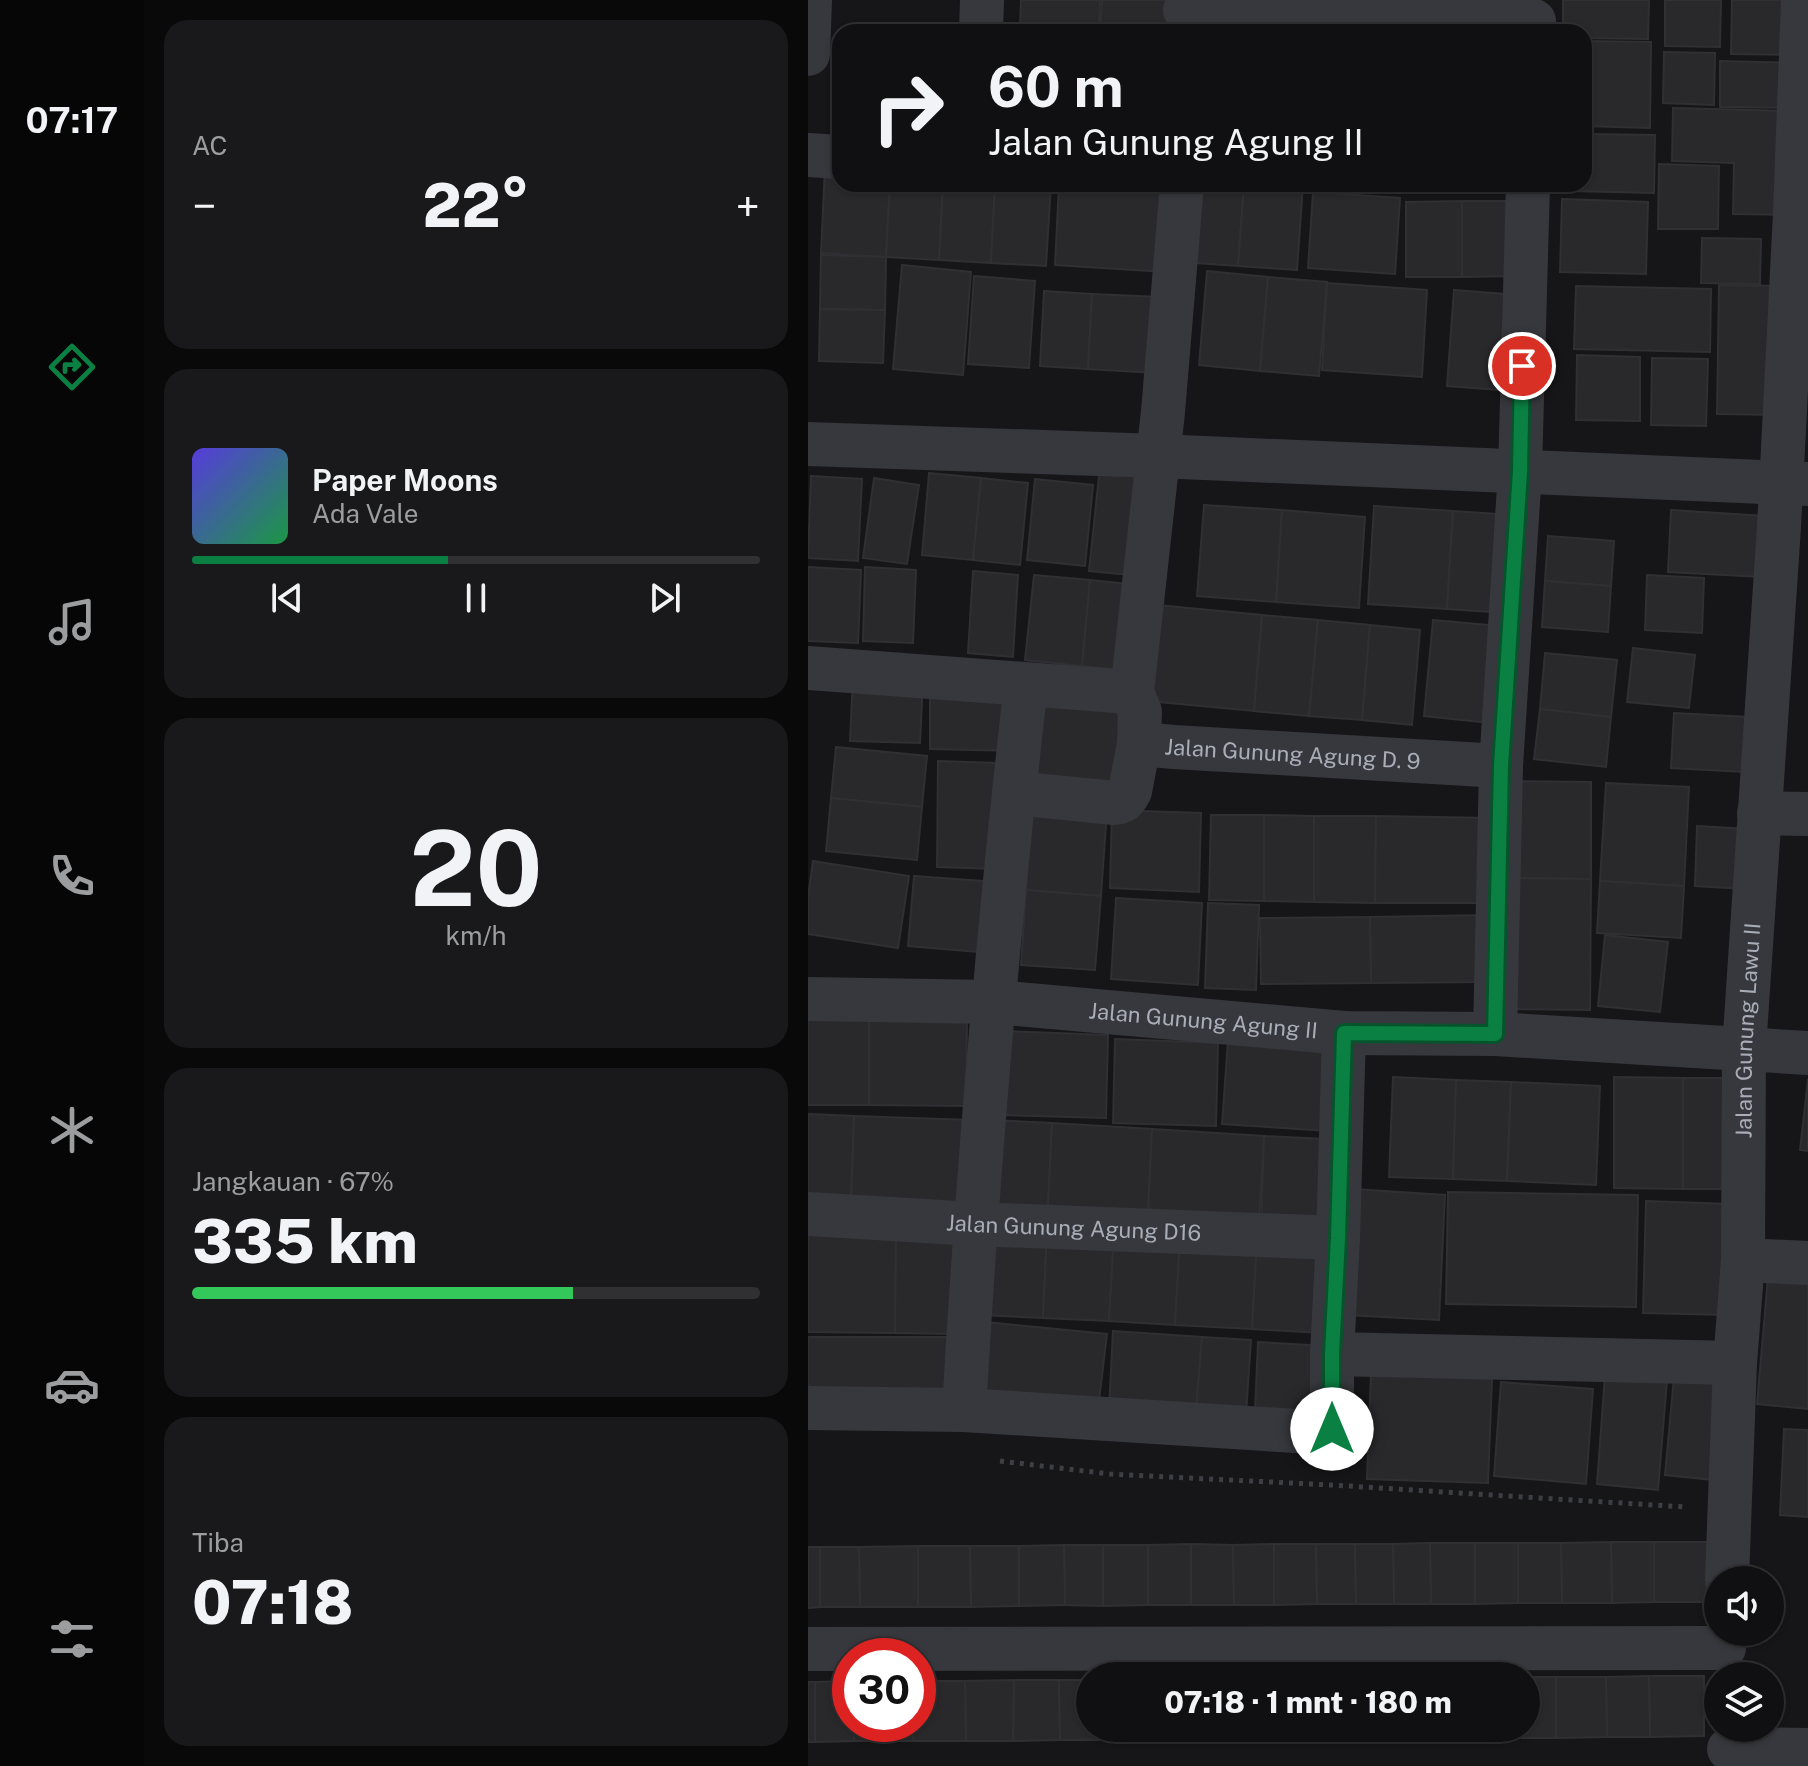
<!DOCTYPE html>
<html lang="id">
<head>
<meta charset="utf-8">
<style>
  :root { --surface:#101012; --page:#19191b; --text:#f1f3f6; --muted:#9c9d9f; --line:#303032; --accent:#0b8043 }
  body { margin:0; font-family:"Public Sans",sans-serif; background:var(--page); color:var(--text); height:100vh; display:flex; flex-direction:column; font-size:30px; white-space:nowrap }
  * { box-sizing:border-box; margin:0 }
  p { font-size:26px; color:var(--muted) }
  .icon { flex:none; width:44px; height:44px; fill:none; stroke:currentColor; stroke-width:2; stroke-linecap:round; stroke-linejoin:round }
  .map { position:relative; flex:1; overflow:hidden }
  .sheet { display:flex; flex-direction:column; gap:20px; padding:20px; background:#09090a; width:664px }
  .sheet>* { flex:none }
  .top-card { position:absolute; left:24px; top:24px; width:760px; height:168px; border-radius:24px; box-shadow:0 2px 6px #0004,0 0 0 2px var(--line); background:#101012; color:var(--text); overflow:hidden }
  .tools { position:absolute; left:896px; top:1566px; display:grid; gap:16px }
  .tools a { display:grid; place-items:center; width:80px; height:80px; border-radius:50%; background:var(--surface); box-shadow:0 2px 6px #0004,0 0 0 2px var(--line); font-size:40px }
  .speed { position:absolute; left:24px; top:1638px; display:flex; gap:16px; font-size:40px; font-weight:700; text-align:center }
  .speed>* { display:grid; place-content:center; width:104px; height:104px; border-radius:50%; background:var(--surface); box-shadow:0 2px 6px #0004,0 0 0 2px var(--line); line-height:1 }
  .speed .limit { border:12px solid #d22; background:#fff; color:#111 }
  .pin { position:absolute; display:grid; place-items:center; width:68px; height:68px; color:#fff; margin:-34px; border:4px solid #fff; border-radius:50%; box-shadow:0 2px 8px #0007 }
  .me { position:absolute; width:88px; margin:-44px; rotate:0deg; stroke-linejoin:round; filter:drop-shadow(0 0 6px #0008) }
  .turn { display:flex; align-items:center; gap:28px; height:168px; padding:0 24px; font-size:36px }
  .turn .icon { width:104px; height:104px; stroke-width:2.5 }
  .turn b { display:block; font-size:56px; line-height:68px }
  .big { font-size:60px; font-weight:800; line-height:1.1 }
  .sheet .widget { flex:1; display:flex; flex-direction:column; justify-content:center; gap:12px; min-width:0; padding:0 28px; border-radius:24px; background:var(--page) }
  .sheet .dial { align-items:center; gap:0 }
  .dial b { font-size:104px; line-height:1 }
  .song { display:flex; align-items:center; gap:24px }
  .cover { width:96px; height:96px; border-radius:12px; background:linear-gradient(135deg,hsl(250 70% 55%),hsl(140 70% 35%)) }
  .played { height:8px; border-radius:4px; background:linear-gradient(90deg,var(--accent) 45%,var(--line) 45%) }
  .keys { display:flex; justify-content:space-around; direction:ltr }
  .heat { display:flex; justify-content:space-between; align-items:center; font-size:44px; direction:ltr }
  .charge { height:12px; border-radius:6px; background:linear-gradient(90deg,#34c759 67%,var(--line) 0) }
  .trip { position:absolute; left:268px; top:1662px; width:464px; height:80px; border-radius:40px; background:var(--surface); box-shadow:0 2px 6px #0004,0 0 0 2px var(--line); font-weight:800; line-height:80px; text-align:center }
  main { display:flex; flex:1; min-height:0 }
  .tabs { display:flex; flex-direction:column; width:144px; justify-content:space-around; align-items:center; background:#060607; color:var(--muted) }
  .tabs .icon { width:56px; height:56px }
  .tabs .selected { color:var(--accent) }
  .tabs b { font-size:36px; color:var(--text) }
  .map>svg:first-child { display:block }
  .building { fill:#29292c; stroke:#303034; stroke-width:2 }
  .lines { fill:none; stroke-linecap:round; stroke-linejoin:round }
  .path { stroke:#3d3f44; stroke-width:5; stroke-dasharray:4 6; stroke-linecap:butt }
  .street { stroke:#37383d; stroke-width:44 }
  .route-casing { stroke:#07532c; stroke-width:20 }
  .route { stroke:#0b8043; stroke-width:14 }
  .labels { text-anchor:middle; stroke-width:8; stroke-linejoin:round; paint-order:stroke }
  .street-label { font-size:22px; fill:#a8adb8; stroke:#111113 }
</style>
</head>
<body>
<main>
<nav class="tabs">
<b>07:17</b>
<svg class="icon selected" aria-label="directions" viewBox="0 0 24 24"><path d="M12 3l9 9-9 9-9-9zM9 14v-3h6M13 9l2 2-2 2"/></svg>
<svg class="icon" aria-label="music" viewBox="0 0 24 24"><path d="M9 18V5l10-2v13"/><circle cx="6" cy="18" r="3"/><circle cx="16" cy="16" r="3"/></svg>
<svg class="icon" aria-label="phone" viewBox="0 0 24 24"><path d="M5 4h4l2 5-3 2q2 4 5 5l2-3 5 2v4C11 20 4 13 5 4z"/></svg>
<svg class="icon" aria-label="climate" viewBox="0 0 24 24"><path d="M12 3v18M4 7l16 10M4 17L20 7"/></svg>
<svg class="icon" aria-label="car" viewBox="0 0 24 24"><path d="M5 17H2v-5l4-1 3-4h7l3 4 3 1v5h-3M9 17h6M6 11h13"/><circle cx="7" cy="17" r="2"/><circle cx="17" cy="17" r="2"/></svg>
<svg class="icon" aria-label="filters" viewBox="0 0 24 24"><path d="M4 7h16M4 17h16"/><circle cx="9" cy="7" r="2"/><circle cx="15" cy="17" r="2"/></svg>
</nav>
<section class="sheet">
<div class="widget"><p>AC</p>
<div class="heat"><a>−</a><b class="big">22°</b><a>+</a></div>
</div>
<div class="widget">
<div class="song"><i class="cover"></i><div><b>Paper Moons</b><p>Ada Vale</p></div></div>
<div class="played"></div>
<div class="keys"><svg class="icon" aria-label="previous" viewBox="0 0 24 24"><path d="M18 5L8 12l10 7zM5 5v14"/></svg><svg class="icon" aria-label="pause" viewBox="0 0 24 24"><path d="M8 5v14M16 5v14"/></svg><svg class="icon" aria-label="next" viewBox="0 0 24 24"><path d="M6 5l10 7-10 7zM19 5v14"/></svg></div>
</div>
<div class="widget dial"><b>20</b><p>km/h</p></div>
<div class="widget"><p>Jangkauan · 67%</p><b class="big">335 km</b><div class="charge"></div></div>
<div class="widget"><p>Tiba</p><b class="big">07:18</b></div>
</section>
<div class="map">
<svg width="1000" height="1766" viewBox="0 0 1000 1766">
  <rect width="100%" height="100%" fill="#161618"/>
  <g class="building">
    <path d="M213 0H292L291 32 212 31Z"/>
    <path d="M294 0H373L370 32H292Z"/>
    <path d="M755 0H841L840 39 776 38V32H755Z"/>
    <path d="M857 0H913L912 47 857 46Z"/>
    <path d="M924 0H982L980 55 923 54Z"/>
    <path d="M776 41 843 42 842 128 776 126Z"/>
    <path d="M856 52 907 53 906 105 855 103Z"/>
    <path d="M912 61 986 63 985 108 912 107Z"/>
    <path d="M865 108 984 111 982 215 925 214 926 163 864 161Z"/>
    <path d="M776 134 847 135 846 193 762 191 763 184H776Z"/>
    <path d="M851 164 911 166 910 229H850Z"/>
    <path d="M17 166 32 167V184H82L78 257 13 253Z"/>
    <path d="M82 184H135L131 260 78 257Z"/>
    <path d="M135 184H187L183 263 131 260Z"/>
    <path d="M187 184H243L238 266 183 263Z"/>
    <path d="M251 184H316L362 187 357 272 247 265Z"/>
    <path d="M379 184H436L430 266 373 262Z"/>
    <path d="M436 184H495L489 270 430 266Z"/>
    <path d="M505 192 592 198 587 274 500 268Z"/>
    <path d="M754 199 840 202 838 274 752 272Z"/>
    <path d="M654 201V277H598V202Z"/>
    <path d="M654 201H709L710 276 654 277Z"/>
    <path d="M894 238 953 239 952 284 893 283Z"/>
    <path d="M13 255 78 257 77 310 12 309Z"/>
    <path d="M94 265 163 272 155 375 85 369Z"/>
    <path d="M399 271 460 277 452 371 391 365Z"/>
    <path d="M166 276 227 281 221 368 160 364Z"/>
    <path d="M460 277 519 282 511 376 452 371Z"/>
    <path d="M519 283 619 290 614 377 514 370Z"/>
    <path d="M911 285 974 286 971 415 909 414Z"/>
    <path d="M768 286 903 289 902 352 766 349Z"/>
    <path d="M646 290 697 294 690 390 639 386Z"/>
    <path d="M236 291 284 294 280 369 232 366Z"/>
    <path d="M284 294 353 297 348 373 280 369Z"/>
    <path d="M12 309 77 310 75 363 11 361Z"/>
    <path d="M769 355 832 357V421L768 420Z"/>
    <path d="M844 358 900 359 898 426 843 425Z"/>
    <path d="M293 457 345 463 333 576 281 571Z"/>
    <path d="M121 473 173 478 165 560 114 555Z"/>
    <path d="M3 476 54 479 50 561 0 558Z"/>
    <path d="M66 478 111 485 99 564 55 558Z"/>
    <path d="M173 478 220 483 212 565 165 560Z"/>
    <path d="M227 479 285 485 277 566 219 560Z"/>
    <path d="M396 505 474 510 468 602 389 596Z"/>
    <path d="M566 506 645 511 639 609 560 604Z"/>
    <path d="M474 510 557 517 551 608 468 602Z"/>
    <path d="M863 510 957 516 954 577 860 572Z"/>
    <path d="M645 511 705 515 699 613 639 609Z"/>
    <path d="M740 536 806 541 803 586 737 581Z"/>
    <path d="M0 567 53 570 50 643 0 641Z"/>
    <path d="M57 567 108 570 105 643 55 641Z"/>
    <path d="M165 571 210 575 205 657 160 653Z"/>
    <path d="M226 575 282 580 274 666 217 660Z"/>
    <path d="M839 575 896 578 894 633 837 630Z"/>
    <path d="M282 580 329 585 321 671 274 666Z"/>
    <path d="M737 581 803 586 800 632 734 627Z"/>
    <path d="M349 605 454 615 446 711 340 701Z"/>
    <path d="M454 615 510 620 501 716 446 711Z"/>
    <path d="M510 620 562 625 554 720 501 716Z"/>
    <path d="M625 620 691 626 682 723 616 716Z"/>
    <path d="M562 625 612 630 604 725 554 720Z"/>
    <path d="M825 648 887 655 881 708 819 702Z"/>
    <path d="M737 653 809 660 803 717 732 709Z"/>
    <path d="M45 676 115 679 112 743 42 741Z"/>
    <path d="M122 687 211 688 210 751 122 749Z"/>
    <path d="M228 705 324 714 317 788 222 779Z"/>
    <path d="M732 709 803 717 798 767 726 759Z"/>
    <path d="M866 713 940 717 937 772 863 768Z"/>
    <path d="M28 747 119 756 114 807 23 798Z"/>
    <path d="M130 761 190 763 189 869 129 867Z"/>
    <path d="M698 781 783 782V879L697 878Z"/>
    <path d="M798 783 881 787 876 886 792 881Z"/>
    <path d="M23 798 114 807 109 860 18 851Z"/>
    <path d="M224 804 299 810 293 896 218 890Z"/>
    <path d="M304 810 393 813 391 892 302 888Z"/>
    <path d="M403 815H456V901L401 900Z"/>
    <path d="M456 815 506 816V902L456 901Z"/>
    <path d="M506 816H568L567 903 506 902Z"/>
    <path d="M568 816 683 818 682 903H567Z"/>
    <path d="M889 826 941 829 938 889 887 886Z"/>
    <path d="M5 861 101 876 90 948 0 934V897Z"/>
    <path d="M106 876 188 882 182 953 100 946Z"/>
    <path d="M697 878 783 879 782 1010 697 1009Z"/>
    <path d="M792 881 876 886 873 938 789 933Z"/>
    <path d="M218 890 293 896 287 970 213 965Z"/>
    <path d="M308 898 394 903 390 985 303 979Z"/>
    <path d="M400 903 451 905 448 990 397 988Z"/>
    <path d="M681 915 682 982 563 983 562 917Z"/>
    <path d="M562 917 563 983 453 984 452 918Z"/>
    <path d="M797 935 860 942 852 1012 790 1006Z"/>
    <rect x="0" y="1019" width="61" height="86"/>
    <path d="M61 1019 159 1020 158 1106 61 1105Z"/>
    <path d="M196 1031 300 1035 298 1118 194 1115Z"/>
    <path d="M307 1039 410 1043 408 1126 305 1123Z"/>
    <path d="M420 1040 527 1047 521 1131 414 1124Z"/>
    <path d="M585 1077 648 1080 645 1179 581 1177Z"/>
    <path d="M806 1077 875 1078V1189L806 1188Z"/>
    <path d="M875 1078H933L932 1189H875Z"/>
    <path d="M1000 1079V1151L992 1150Z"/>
    <path d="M648 1080 703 1082 699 1181 645 1179Z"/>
    <path d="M703 1082 792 1086 788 1185 699 1181Z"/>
    <path d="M0 1114 46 1116 43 1204 0 1203Z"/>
    <path d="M46 1116 162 1120 160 1208 43 1204Z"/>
    <path d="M182 1120 244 1123 240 1207 178 1203Z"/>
    <path d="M244 1123 344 1129 340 1212 240 1207Z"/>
    <path d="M344 1129 456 1136 451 1219 340 1212Z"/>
    <path d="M456 1136 517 1139 514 1227 453 1225Z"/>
    <path d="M545 1189 637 1195 631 1320 539 1315Z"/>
    <path d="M640 1192 830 1195 828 1307 638 1304Z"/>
    <path d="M838 1201 922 1204 920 1315 835 1313Z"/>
    <path d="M177 1227 239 1231 235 1318 173 1315Z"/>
    <path d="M239 1231 306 1234 301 1321 235 1318Z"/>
    <path d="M0 1234 88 1235 87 1333 0 1332Z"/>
    <path d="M306 1234 372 1238 367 1325 301 1321Z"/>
    <path d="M88 1235 148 1236V1334L87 1333Z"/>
    <path d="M372 1238 449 1242 444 1329 367 1325Z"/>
    <path d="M449 1242 519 1246 514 1333 444 1329Z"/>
    <path d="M960 1277 1000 1280V1409L949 1404Z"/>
    <path d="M178 1322 299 1334 290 1409 170 1405Z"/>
    <path d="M305 1331 394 1337 388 1411 301 1409Z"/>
    <rect x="0" y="1337" width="147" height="61"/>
    <path d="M394 1337 443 1340 438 1414 388 1411Z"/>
    <path d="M450 1342 518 1346 514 1414 447 1410Z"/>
    <path d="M867 1366 924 1371 914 1481 857 1475Z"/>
    <path d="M563 1374 684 1379 680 1483 559 1479Z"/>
    <path d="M797 1375 859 1380 850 1490 789 1484Z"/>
    <path d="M693 1382 785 1389 778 1484 686 1476Z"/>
    <path d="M976 1429 1000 1430V1517L972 1515Z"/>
    <path d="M803 1542H846V1602L804 1603Z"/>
    <path d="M803 1542 804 1603H754L753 1543Z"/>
    <rect x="846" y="1542" width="55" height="60"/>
    <path d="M622 1543H667V1604H623Z"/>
    <path d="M622 1543 623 1604H586L585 1544Z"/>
    <path d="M667 1543H710V1603L667 1604Z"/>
    <path d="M710 1543H753L754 1603H710Z"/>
    <path d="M383 1544 425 1545 426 1605H383Z"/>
    <path d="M383 1544V1605H340V1545Z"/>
    <path d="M466 1544H508L509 1604 466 1605Z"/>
    <path d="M466 1544V1605H426L425 1545Z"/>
    <path d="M508 1544H547L548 1604H509Z"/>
    <path d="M547 1544H585L586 1604H548Z"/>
    <path d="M256 1545H295V1606L257 1605Z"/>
    <path d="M256 1545 257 1605 211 1606V1546Z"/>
    <path d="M295 1545H340V1605L295 1606Z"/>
    <path d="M110 1546H162L163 1607H110Z"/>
    <path d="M110 1546V1607H52L51 1547Z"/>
    <path d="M162 1546H211V1606L163 1607Z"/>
    <path d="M0 1547H12V1607L0 1608Z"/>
    <path d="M12 1547H51L52 1607H12Z"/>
    <path d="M841 1676H896V1736L842 1737Z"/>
    <path d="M841 1676 842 1737H799L798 1677Z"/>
    <path d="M718 1677H748V1738H705V1728H718Z"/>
    <path d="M748 1677H798L799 1737 748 1738Z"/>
    <path d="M206 1680H251L252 1740 205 1741Z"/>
    <path d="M206 1680 205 1741H158L157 1681Z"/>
    <path d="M251 1680H282V1728H290V1740H252Z"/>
    <path d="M42 1681V1724H46V1741L7 1742V1682Z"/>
    <path d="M110 1681H157L158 1741H105V1724H110Z"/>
    <rect x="0" y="1682" width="7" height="60"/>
    <rect x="46" y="1724" width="59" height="17"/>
    <rect x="290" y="1728" width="45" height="12"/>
    <rect x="335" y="1728" width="43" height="12"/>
    <path d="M378 1728H420V1739L378 1740Z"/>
    <rect x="420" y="1728" width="41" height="11"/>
    <rect x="461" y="1728" width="42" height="11"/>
    <rect x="503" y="1728" width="40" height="11"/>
    <path d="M543 1728H581V1738L543 1739Z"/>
    <rect x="581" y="1728" width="37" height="10"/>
    <rect x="618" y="1728" width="44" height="10"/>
    <rect x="662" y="1728" width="43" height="10"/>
  </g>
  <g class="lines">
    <path class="path" d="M192 1461 302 1474 523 1485 877 1507"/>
    <g class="street">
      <path d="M377 10 726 21"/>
      <path d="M173 32 174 0"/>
      <path d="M0 54 2 0"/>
      <path d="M0 155 32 157"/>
      <path d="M0 444 350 456 1000 484"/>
      <path d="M0 668 324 692"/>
      <path id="s1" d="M331 744 366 747 693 766"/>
      <path d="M206 793 306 803C315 802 318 799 322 791L331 744 332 712 324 692 355 412 374 184"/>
      <path d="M951 813 1000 814"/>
      <path id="s2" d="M0 999 186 1002 536 1033 687 1034 1000 1053"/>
      <path d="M536 1033 530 1238 524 1354 927 1363"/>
      <path d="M687 1034 693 766 712 471 720 184"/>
      <path id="s3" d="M0 1214 167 1224 530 1238"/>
      <path d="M935 1260 1000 1263"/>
      <path d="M0 1408 156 1410 520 1433 524 1429V1354"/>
      <path d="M156 1410C170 1168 190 926 218 685"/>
      <path id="s4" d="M919 1580 927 1363 935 1260 936 1049 971 527 987 213 995 0"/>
      <path d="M0 1649 916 1648"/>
      <path d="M921 1749 1000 1750"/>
    </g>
  </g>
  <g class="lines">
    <g class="route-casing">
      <path id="route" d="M524 1429V1354L530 1238 536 1033 687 1034 693 766 712 471 714 366"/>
    </g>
    <use href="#route" class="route"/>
  </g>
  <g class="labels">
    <g class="street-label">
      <text dy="8" stroke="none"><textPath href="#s1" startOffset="154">Jalan Gunung Agung D. 9</textPath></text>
      <text dy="8" stroke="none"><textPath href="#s2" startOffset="396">Jalan Gunung Agung II</textPath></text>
      <text dy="8" stroke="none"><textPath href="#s4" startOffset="550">Jalan Gunung Lawu II</textPath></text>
      <text dy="8" stroke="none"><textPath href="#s3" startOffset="266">Jalan Gunung Agung D16</textPath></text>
    </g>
  </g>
</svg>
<div class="tools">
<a><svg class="icon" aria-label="sound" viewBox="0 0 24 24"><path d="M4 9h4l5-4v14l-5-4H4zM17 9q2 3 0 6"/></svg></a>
<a><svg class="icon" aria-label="layers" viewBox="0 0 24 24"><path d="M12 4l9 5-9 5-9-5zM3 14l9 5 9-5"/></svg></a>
</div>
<div class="speed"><div class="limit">30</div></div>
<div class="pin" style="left:714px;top:366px;background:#d93025"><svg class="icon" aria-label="arrive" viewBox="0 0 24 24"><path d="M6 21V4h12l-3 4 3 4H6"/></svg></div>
<svg class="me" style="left:524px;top:1429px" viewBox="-20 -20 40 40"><circle r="19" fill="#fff"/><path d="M0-13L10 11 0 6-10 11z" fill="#0b8043"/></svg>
<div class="trip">07:18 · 1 mnt · 180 m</div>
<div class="top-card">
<div class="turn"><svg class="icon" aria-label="right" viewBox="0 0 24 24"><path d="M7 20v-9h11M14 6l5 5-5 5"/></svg><div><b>60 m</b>Jalan Gunung Agung II</div></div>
</div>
</div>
</main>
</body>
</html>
